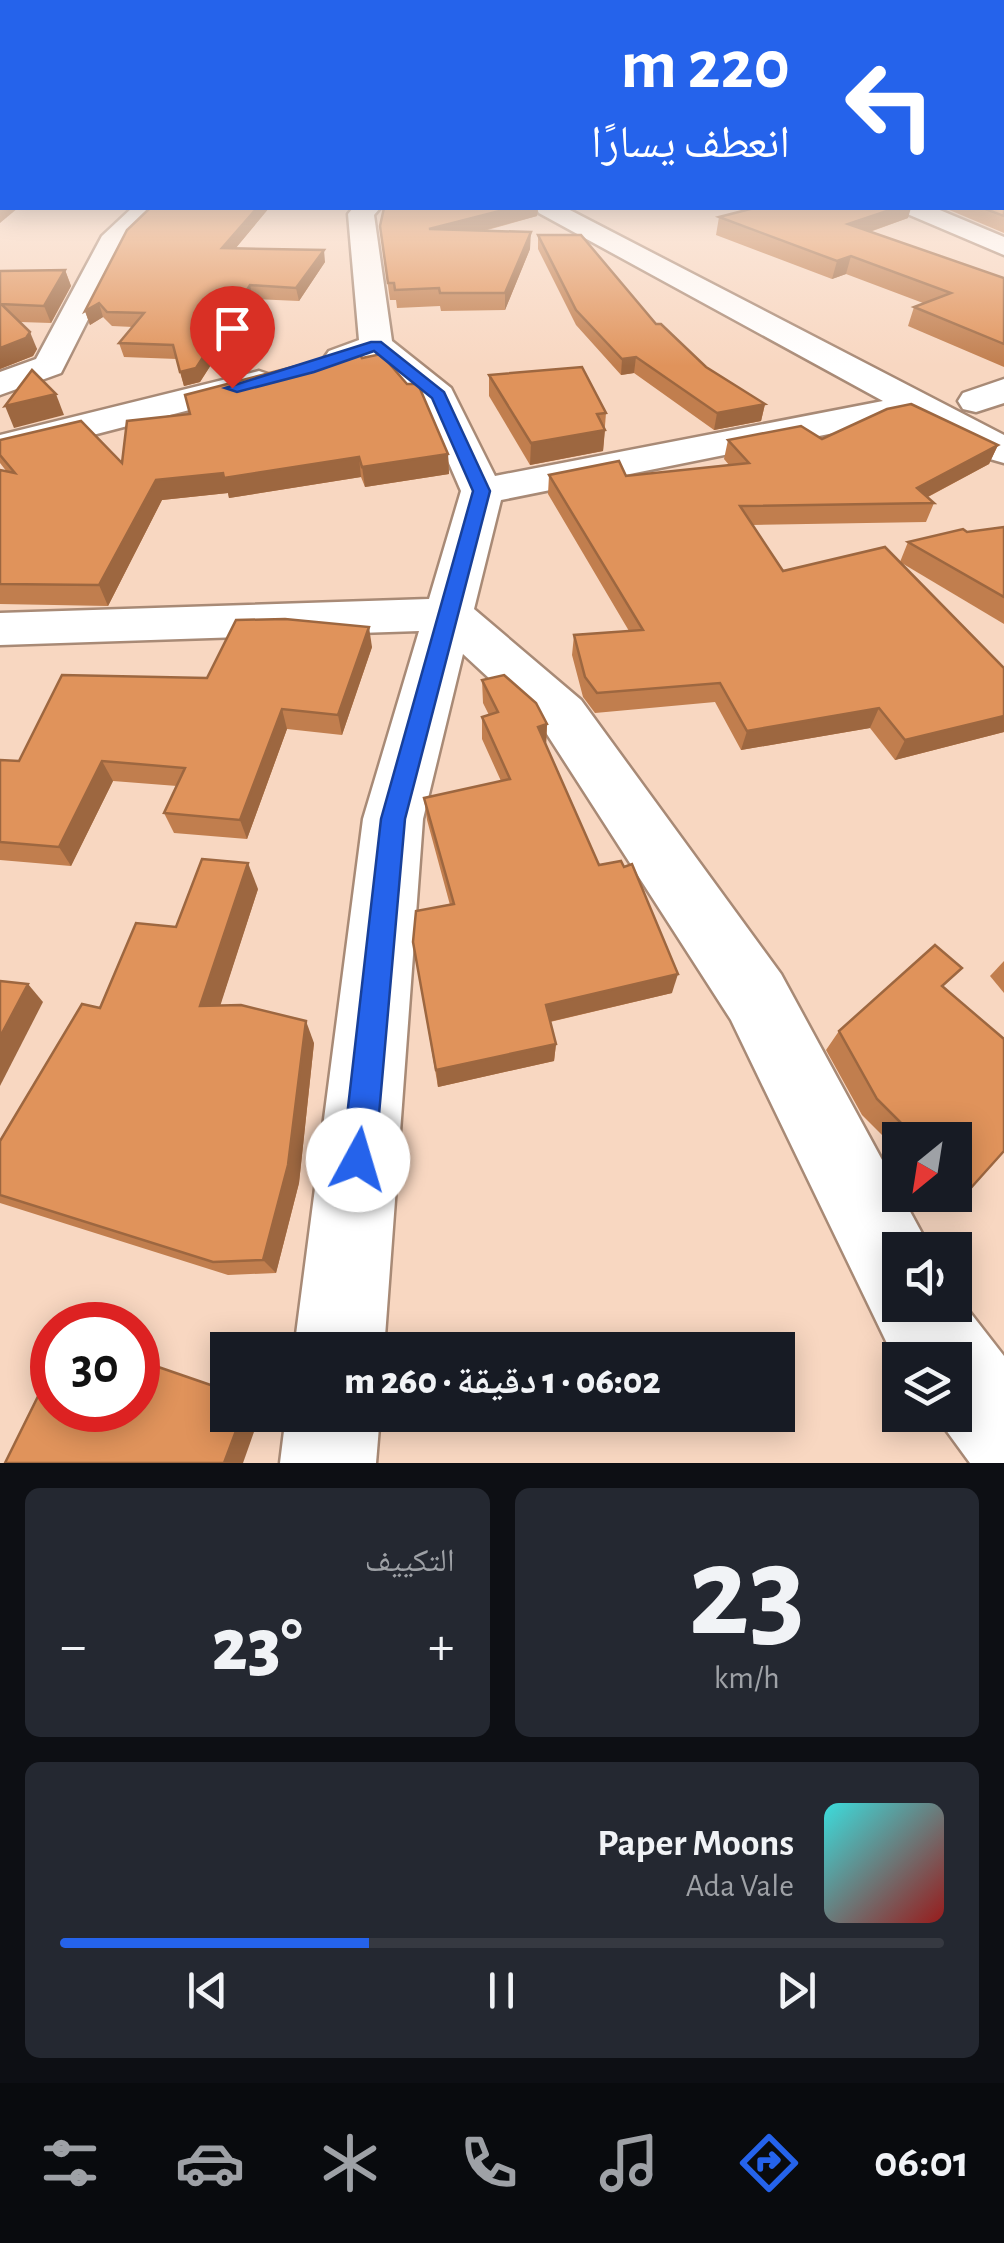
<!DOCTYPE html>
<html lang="ar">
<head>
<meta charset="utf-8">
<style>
  :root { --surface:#171b24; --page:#242831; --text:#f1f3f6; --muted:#9ea1a6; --line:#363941; --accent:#2563eb }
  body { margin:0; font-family:"Alegreya Sans","Noto Naskh Arabic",sans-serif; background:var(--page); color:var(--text); direction:rtl; height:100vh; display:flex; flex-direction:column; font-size:38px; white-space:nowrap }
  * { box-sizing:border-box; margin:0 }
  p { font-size:32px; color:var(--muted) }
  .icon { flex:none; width:55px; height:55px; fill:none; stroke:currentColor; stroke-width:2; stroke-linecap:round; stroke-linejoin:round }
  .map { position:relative; height:1463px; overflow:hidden; direction:ltr }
  .side { display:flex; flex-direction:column; gap:25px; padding:25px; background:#0d0f14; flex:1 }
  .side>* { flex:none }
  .top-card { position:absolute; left:0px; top:0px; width:1005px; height:210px; box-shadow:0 5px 25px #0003; direction:rtl; background:#2563eb; color:#fff; overflow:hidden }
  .needle { width:65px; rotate:210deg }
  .tools { position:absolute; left:882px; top:1122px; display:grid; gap:20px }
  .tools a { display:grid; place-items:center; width:90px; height:90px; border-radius:0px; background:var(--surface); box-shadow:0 5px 25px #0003; font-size:50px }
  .speed { position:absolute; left:30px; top:1302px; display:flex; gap:20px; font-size:50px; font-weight:700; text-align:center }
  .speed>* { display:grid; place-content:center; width:130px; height:130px; border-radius:50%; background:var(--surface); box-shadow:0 5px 25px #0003; line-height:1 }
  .speed .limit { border:15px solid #d22; background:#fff; color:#111 }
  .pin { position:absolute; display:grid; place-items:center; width:85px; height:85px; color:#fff; margin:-102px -42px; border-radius:50% 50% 50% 0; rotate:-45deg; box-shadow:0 0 10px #0007 }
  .pin .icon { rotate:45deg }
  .me { position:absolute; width:110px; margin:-55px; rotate:6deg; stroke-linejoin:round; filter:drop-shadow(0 0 8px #0008) }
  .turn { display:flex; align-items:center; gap:35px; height:210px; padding:0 50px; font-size:45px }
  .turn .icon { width:130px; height:130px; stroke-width:2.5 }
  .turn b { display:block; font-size:70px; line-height:85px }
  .big { font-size:75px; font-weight:800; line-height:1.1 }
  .side .card { flex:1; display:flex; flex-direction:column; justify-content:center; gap:15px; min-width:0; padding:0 35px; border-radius:15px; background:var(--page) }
  .side .dial { align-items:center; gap:0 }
  .dial b { font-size:130px; line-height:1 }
  .song { display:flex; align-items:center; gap:30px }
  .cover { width:120px; height:120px; border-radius:15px; background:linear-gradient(135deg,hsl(180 70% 55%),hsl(0 70% 35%)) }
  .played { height:10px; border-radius:5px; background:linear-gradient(90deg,var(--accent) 35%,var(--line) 35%) }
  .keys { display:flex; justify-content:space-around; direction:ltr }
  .heat { display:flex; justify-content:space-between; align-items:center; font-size:55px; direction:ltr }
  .side .tiles { flex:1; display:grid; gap:25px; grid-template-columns:1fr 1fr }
  .card:last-child { grid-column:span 2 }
  .trip { position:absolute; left:210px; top:1332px; width:585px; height:100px; border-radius:0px; background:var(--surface); box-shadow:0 5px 25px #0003; font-weight:800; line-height:100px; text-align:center; direction:rtl }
  .tab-bar { display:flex; height:160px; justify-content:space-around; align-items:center; background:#090b0e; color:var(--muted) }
  .tab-bar .icon { width:70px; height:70px }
  .tab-bar .selected { color:var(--accent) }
  .tab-bar b { font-size:45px; color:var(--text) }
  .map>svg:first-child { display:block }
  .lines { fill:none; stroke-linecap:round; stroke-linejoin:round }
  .minor-casing { stroke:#a88a76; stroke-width:5 }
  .minor { fill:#fff; fill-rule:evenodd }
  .wall { fill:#c17e4e }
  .shaded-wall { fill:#9d6740 }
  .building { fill:#e0935b; stroke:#9d6740; stroke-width:2.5 }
  .route { fill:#2563eb; stroke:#184099; stroke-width:2.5 }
</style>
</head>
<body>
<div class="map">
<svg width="1004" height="1463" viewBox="0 0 1004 1463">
  <rect width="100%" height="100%" fill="#f8d7c1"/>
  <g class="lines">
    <g class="minor-casing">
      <g id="minor">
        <path d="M132 208H159L128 240 61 373 0 395V372L36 359 102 236Z"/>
        <path d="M353 208H380L374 215 392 341 451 388 495 476 883 401 539 213 536 208H566L1004 435V463L990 459 913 417 501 500 474 609 581 700 781 974 931 1250H900V1305H955V1293L1004 1356V1463H970L935 1415H955V1360H900V1369L897 1364 731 1020 543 728 463 654 423 819 384 1350H294L363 819 419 631 0 645V613L429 599 461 491 422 401 372 358 341 368 329 365 324 358 329 351 359 340 348 214Z"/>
        <path d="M901 208H935L1004 237V255L905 213Z"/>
        <path d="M259 371 271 375 277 382 271 389 0 459V435Z"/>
        <path d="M1004 379V403L976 412 963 409 958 401 963 393Z"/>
        <path d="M286 1415H380L376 1463H280Z"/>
      </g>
    </g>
    <use href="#minor" class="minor"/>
  </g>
  <g class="wall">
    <path d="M1004 161V233L947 209 948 208H1002Z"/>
    <path d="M150 208H269L235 249 325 262 299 301 253 299 200 382 184 386 177 359 124 357 119 343 133 327 112 326 103 317 90 325 85 311Z"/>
    <path d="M384 208H538L537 216 484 231 530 249 505 310 441 311 440 306 397 308 396 300H390L382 243 380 226Z"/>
    <path d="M719 217 908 218 870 232 1004 278V367L908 326 914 307 923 303 846 274 832 279 716 235Z"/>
    <path d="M538 235 656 324 706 367 765 404 761 421 714 430 634 373 621 375 576 325 538 249Z"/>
    <path d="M65 270 71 286 51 323 20 322 37 349 33 356 0 369V271Z"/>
    <path d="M362 358 448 454 449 474 365 487 361 477 229 498 228 493 162 500 108 606 0 604V470L7 472 0 463V440L122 463 190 414Z"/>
    <path d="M489 375 606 413 603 451 530 465 489 396Z"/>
    <path d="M822 439 998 445 989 464 928 497 934 503 926 522 752 525 783 571 1004 668V732L895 760 870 728 741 750 715 702 595 713 583 697 572 655 574 635 629 631 548 494 549 475 626 476 729 465 724 459 728 440Z"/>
    <path d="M1004 527V624L900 562 908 542Z"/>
    <path d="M372 647 342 735 287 729 247 839 174 833 164 813 177 786 113 781 71 866 0 860V760L19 761 207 678Z"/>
    <path d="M482 680 547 724 546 745 599 865 672 993 550 1022 556 1044 554 1061 438 1087 413 942 450 905 427 820 424 798 501 781 482 739V717L489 715 483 703Z"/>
    <path d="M258 889 220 1005 314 1043 299 1183 276 1273 228 1275 0 1203V1141L100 1008 176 927Z"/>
    <path d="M1004 961V993L990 976Z"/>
    <path d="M945 988 969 1190 950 1204 941 1195H955V1140H900V1153L862 1115 826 1050 839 1031Z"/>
  </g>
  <g class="shaded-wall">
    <path d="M2 199V208H18L0 223V201Z"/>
    <path d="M257 208H269L225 261 222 248Z"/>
    <path d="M511 208H538L537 216 430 245 429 229Z"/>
    <path d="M896 208H911L908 218 843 241 848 224Z"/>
    <path d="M531 232 530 249 505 310V293Z"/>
    <path d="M324 250 325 262 299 301 296 288Z"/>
    <path d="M851 256 846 274 832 279 837 261Z"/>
    <path d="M65 270 71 286 51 323 44 306Z"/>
    <path d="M250 285 253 299 200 382 184 386 180 372Z"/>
    <path d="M99 303 103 317 90 325 85 311Z"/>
    <path d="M30 332 37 349 33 356 0 369V348Z"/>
    <path d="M636 357 634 373 621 375 622 359Z"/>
    <path d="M56 394 64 415 14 428 5 406Z"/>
    <path d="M765 404 761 421 714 430 717 413Z"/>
    <path d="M605 430 603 451 530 465 531 443Z"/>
    <path d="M998 445 989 464 916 503 917 488Z"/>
    <path d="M448 454 449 474 365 487 362 467Z"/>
    <path d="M359 457 361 477 229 498 228 493 162 500 108 606 99 585 156 480Z"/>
    <path d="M369 627 372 647 342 735 338 715Z"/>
    <path d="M879 708 870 728 741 750 747 731Z"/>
    <path d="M282 709 287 729 247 839 240 820Z"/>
    <path d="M1004 716V732L895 760 905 740Z"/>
    <path d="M547 724 546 746 538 727Z"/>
    <path d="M102 761 113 781 71 866 59 847Z"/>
    <path d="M248 863 258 889 213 1028 200 1006Z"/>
    <path d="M678 974 672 993 544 1023 546 1005Z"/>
    <path d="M28 984 43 1002 0 1086V1037Z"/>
    <path d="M306 1021 314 1043 299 1183 276 1273 263 1260Z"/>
    <path d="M556 1044 554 1061 438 1087 436 1070Z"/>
    <path d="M242 1415H260L243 1463H224Z"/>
  </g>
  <g class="building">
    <path d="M0 161H2V199L0 201Z"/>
    <path d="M1002 161H1004V216L983 208H1002V182H1004L1002 180Z"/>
    <path d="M150 208H257L222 248 324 250 296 288 250 285 196 368 180 372 173 345 119 343 144 313 107 312 99 303 85 311 127 230Z"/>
    <path d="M384 208H511L429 229 531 232 505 293H440L439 288 395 290 394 283H388L380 226Z"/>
    <path d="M754 208H896L848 224 1004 278V344L914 307 951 293 851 256 837 261 719 217Z"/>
    <path d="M538 235H581L656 324H661L706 367 765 404 717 413 636 357 622 359 576 310Z"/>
    <path d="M65 270 44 306 1 304 30 332 26 338 0 348V271Z"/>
    <path d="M357 350 362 358 381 354 407 384H418L448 454 362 467 359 457 224 478 223 473 156 480 99 585 0 584V470L15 473 0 455V440L81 421 122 463 127 421 190 414 185 395Z"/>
    <path d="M582 367 606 413 597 414 605 430 531 443 489 375Z"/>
    <path d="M32 370 56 394 5 406Z"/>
    <path d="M911 404 998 445 917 488 934 503 740 506 783 571 885 547 1004 668V716L905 740 879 708 747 731 720 683 597 693 585 677 574 635 643 630 549 475 619 461 626 476 749 463 728 440 801 426 822 439 887 409Z"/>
    <path d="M1004 527V597L908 542 963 529 967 532Z"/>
    <path d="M285 619 369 627 338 715 282 709 240 820 164 813 185 768 102 761 59 847 0 842V760L19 761 62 675 207 678 236 620Z"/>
    <path d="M504 675 536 703 547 724 538 727 599 865 621 861 624 867 632 864 678 974 546 1005 556 1044 436 1070 413 942 416 911 454 904 424 798 510 779 482 717 498 712 482 680Z"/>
    <path d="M202 859 248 863 200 1006 241 1005 306 1021 288 1165 263 1260 213 1262 0 1195V1141L82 1004 100 1008 136 923 176 927Z"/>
    <path d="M935 945 962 968 942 986 1004 1039V1151L969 1190 955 1176V1140H918L877 1099 839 1031Z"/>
    <path d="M0 981 28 984 0 1037Z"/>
    <path d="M138 1360 228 1391V1415H242L224 1463H5L52 1368V1410H138Z"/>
  </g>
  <linearGradient id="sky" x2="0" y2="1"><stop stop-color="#60a8dc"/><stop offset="0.44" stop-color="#fcede3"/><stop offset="1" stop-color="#fcede3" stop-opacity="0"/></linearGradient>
  <rect width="1004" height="366" fill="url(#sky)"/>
  <path class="route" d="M371 342H381L444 392 490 491 405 819 375 1160 370 1172 358 1177 347 1172 342 1160 381 819 473 491 432 398 374 351 314 372 237 392 225 388Z"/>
</svg>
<div class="tools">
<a><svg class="needle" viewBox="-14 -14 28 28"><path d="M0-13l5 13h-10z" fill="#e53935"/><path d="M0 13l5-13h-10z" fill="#9ea1a6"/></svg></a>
<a><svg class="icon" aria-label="sound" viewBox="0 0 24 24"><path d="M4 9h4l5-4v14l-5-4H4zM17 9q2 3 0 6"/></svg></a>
<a><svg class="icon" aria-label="layers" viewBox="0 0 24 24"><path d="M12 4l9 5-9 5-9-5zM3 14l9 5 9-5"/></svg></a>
</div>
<div class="speed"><div class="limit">30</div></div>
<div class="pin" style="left:232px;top:388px;background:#d93025"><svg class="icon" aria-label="arrive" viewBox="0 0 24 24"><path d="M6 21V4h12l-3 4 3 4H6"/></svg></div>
<svg class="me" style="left:358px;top:1160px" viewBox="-20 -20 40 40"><circle r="19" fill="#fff"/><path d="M0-13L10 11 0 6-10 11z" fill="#2563eb"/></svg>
<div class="trip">06:02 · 1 دقيقة · 260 m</div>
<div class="top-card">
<div class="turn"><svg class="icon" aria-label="left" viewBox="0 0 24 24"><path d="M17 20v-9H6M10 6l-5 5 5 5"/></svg><div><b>220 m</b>انعطف يسارًا</div></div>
</div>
</div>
<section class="side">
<div class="tiles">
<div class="card dial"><b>23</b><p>km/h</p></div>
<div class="card"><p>التكييف</p>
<div class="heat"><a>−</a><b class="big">23°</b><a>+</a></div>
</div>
<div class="card">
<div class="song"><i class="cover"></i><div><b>Paper Moons</b><p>Ada Vale</p></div></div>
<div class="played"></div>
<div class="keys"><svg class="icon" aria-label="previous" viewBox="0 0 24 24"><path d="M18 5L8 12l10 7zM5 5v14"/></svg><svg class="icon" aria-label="pause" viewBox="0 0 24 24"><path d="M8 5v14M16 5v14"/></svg><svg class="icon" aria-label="next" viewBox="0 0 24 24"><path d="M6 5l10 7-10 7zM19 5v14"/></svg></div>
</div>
</div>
</section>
<nav class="tab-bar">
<b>06:01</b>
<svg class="icon selected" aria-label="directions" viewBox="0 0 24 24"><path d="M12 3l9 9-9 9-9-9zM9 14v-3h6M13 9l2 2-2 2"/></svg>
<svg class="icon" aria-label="music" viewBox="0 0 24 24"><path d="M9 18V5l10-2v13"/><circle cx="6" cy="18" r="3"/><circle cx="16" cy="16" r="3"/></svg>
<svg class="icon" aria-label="phone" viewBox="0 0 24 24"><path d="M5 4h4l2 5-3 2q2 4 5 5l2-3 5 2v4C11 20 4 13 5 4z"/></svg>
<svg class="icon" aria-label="climate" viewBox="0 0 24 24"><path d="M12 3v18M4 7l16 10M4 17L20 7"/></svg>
<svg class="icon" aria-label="car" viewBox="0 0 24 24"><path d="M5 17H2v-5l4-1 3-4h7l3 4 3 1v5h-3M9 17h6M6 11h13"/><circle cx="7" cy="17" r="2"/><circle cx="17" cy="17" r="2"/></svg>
<svg class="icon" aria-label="filters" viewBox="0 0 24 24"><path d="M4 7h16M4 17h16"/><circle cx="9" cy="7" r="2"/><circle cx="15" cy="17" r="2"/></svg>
</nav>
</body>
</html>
